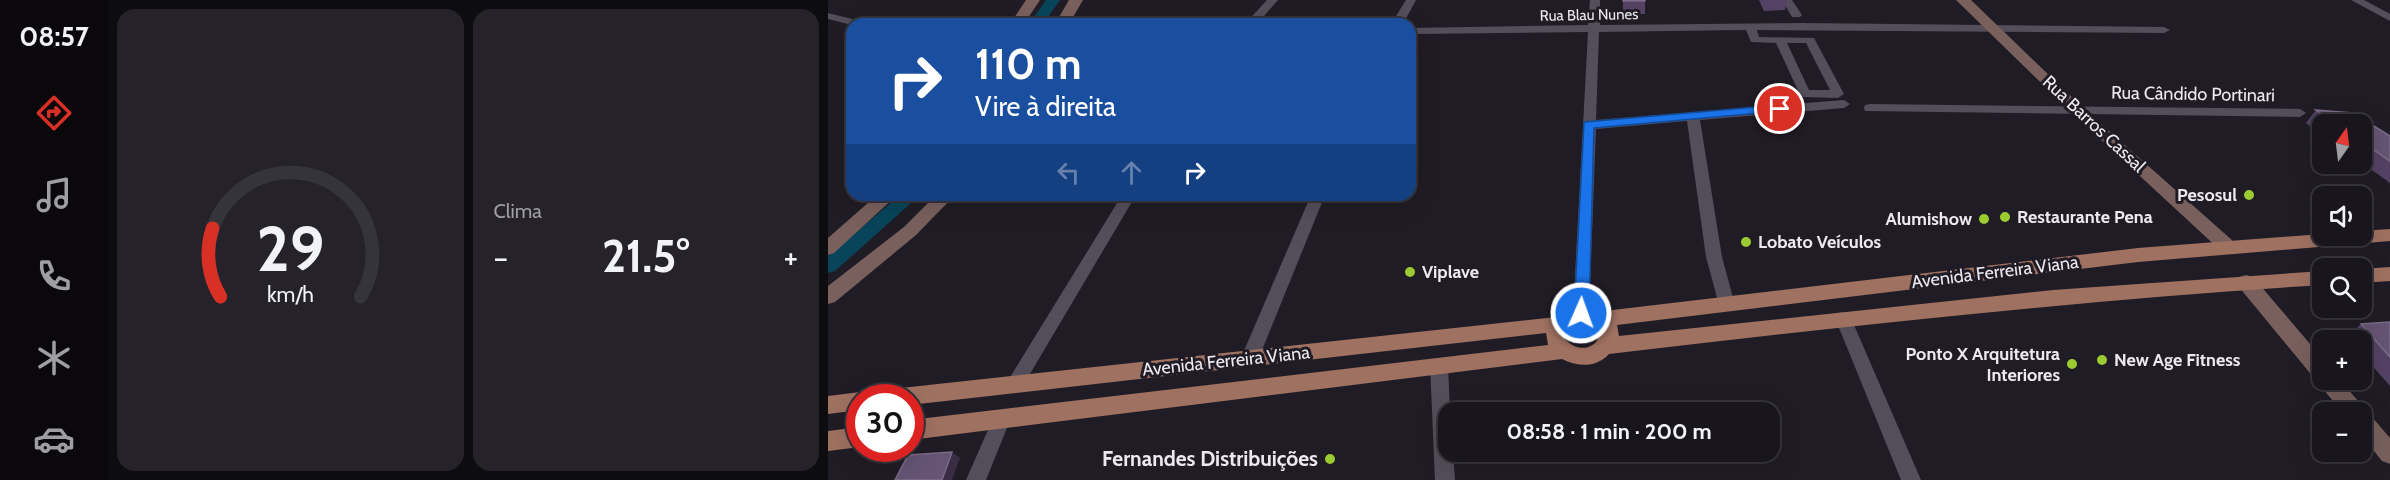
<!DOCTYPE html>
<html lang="pt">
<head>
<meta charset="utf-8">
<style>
  :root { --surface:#18151c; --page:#252229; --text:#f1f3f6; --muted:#9f9fa3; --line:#36343b; --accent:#d93025 }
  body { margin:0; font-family:Cabin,sans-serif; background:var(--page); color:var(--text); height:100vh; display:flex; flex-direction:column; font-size:22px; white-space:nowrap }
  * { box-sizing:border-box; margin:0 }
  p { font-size:20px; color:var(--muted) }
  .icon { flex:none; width:33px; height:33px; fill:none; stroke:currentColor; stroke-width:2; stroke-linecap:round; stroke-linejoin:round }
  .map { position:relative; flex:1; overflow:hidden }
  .side { display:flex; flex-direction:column; gap:9px; padding:9px; background:#0d0c0f; width:720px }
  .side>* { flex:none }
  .top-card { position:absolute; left:18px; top:18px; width:570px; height:183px; border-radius:18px; box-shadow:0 6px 24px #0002,0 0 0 2px var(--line); background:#1a4fa0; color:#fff; overflow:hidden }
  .needle { width:39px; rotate:14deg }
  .controls { position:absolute; left:1484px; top:114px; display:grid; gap:12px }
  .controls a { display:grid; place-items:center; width:60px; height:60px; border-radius:12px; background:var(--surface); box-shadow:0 6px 24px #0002,0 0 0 2px var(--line); font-size:30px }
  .speed { position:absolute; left:18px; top:384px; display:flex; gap:12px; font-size:30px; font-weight:700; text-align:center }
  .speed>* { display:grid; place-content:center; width:78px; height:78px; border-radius:50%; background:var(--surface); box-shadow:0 6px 24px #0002,0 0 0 2px var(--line); line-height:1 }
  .speed .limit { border:9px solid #d22; background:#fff; color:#111 }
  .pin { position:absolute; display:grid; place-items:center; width:51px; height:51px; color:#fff; margin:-26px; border:3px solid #fff; border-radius:50%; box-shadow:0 2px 6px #0007 }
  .me { position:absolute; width:66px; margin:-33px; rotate:2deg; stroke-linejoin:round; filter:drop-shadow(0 0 4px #0008) }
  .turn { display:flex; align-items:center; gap:21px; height:126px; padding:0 30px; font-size:27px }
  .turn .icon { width:78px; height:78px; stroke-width:2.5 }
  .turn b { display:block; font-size:42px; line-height:51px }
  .lanes { display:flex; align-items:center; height:57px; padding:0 30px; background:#0003; justify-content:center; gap:30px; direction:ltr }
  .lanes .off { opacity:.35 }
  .big { font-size:45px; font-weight:700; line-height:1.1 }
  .side .widget { flex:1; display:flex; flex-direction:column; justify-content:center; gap:9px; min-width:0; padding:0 21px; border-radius:18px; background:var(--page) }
  .side .dial { align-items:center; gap:0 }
  .dial svg { height:156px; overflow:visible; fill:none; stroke:var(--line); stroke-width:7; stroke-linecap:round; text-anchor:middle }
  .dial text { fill:var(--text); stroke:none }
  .heat { display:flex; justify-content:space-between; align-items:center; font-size:33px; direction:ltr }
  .side .tiles { flex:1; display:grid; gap:9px; grid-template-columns:repeat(2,1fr) }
  .trip { position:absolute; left:610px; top:402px; width:342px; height:60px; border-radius:18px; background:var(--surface); box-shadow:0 6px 24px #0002,0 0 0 2px var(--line); font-weight:700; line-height:60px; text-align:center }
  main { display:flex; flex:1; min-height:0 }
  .dock { display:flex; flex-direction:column; width:108px; justify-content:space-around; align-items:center; background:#0a080b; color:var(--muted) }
  .dock .icon { width:42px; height:42px }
  .dock .current { color:var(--accent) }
  .dock b { font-size:27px; color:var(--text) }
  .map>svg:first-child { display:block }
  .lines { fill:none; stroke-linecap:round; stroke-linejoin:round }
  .canal { fill:#08455a; fill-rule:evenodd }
  .street { fill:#534e59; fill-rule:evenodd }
  .secondary { fill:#79605d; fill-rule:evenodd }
  .primary { fill:#9f7161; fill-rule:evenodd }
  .wall { fill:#544265 }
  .shaded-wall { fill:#392c45 }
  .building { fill:#655474; stroke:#7a6b87; stroke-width:1.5 }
  .route { fill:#1a73e8; stroke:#114b97; stroke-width:1.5 }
  .poi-dot { fill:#9cca31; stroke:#201c25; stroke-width:2 }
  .labels { text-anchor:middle; stroke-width:6; stroke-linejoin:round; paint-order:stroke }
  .far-street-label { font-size:15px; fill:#ebe8ef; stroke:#201c25 }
  .street-label { font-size:18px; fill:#ebe8ef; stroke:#201c25 }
  .poi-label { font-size:18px; font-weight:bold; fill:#ebe8ef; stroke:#201c25; text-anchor:start }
  .near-poi-label { font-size:21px; font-weight:bold; fill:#ebe8ef; stroke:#201c25; text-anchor:end }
</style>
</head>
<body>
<main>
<nav class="dock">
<b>08:57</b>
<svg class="icon current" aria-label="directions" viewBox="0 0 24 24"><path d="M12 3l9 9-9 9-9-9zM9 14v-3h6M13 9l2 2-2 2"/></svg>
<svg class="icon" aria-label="music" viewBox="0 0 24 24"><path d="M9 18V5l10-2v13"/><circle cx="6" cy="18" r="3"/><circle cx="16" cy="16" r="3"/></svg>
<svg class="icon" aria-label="phone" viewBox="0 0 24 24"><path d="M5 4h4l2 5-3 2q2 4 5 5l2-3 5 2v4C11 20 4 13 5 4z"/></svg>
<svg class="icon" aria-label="climate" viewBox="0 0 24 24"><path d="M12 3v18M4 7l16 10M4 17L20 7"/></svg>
<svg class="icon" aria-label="car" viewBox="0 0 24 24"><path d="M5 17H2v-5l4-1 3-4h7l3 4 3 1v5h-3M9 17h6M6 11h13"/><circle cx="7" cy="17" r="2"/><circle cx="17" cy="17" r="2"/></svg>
</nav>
<section class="side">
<div class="tiles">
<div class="widget dial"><svg viewBox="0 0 100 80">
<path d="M14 69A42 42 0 1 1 86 69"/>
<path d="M14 69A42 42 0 0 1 10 34" stroke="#d93025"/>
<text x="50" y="56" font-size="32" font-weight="700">29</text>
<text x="50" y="72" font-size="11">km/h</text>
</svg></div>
<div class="widget"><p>Clima</p>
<div class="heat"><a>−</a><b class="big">21.5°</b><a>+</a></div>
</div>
</div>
</section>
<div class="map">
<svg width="1562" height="480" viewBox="0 0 1562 480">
  <rect width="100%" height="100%" fill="#201c25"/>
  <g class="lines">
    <g class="canal">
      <path d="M218 0H232L215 24H201Z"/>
      <path d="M72 195H92L7 271 0 273V256Z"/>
    </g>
    <g class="street">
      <path d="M439 0H450L429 24H417Z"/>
      <path d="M578 0H588L575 24H563Z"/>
      <path d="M762 0H772V25L974 23 1336 27 1342 30 1336 33 929 30 931 37 986 38 1016 94 1010 98 973 97 948 43 923 42 918 30 771 32 768 120 1016 100 1022 104 1016 108 872 120 894 257 907 305 905 309 899 311 893 309 891 305 878 257 859 121 768 129 761 313 759 317 753 319 747 317 745 313 760 32 582 34V28L760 25ZM959 43H978L1002 90H981Z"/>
      <path d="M954 0H964L974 15 972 17H964Z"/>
      <path d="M1523 0H1536L1562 14V21Z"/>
      <path d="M0 13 36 22 38 24 24 25 0 19Z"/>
      <path d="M1042 104 1472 109 1478 113 1472 117 1037 111 1036 108 1037 105Z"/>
      <path d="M294 195H308L193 389 187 391 181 389 178 384 181 379Z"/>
      <path d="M483 195H497L430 360 427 365 421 367 415 365 412 360Z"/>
      <path d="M1015 312 1021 313 1023 318 1093 480H1073L1007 318 1009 313Z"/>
      <path d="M611 358 617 360 620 365 622 412 621 452H625L627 480H607L602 365 605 360Z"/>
      <path d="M174 410 180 412 183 418 158 480H138L168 412Z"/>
    </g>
    <g class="secondary">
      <path d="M198 0H212L196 24H182Z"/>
      <path d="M241 0H255L241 24H227Z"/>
      <path d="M1128 0H1143L1255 108 1405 241 1408 246 1405 251 1399 253 1393 251 1245 114Z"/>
      <path d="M49 195H69L6 253 0 255V238Z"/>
      <path d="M108 195H127L88 235 7 302 0 304V286L76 227Z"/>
      <path d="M1418 275 1425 277 1494 358V380H1512L1562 438V464L1554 461 1533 435V412H1514L1411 287 1409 282 1411 277Z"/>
    </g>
    <g class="primary">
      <path d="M1562 229V241L1310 262 789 325 791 336 1225 290 1494 271V285C1256 300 1019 326 781 354 768 368 750 367 734 359L82 440V420L720 345 718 333 82 405V398H54L56 392 64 389 728 317 753 305 776 311 1310 248 1494 234 1533 236V231ZM753 321C791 329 759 364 737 339 738 329 744 325 753 321Z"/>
      <path d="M1562 267V281L1533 283V269Z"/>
      <path d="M32 392 41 398H32V410L0 414V396Z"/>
      <path d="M32 427V447L0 451V431Z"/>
    </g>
  </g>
  <g class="wall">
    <rect x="795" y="0" width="22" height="14"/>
    <path d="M931 0H959L957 10 936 11Z"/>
    <path d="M1488 110 1525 113 1562 136V183L1533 162V124H1494V135L1478 123Z"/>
    <path d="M1562 322V386L1533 353V340H1522L1519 337 1533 324Z"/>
  </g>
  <path class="shaded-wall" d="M124 452 132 458 124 480H114Z"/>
  <g class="building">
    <rect x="795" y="0" width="22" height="1"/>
    <path d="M1488 110 1525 113 1562 136V161L1533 141V124H1509Z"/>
    <path d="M1562 322V357L1533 324Z"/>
    <path d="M124 452 114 480H67L80 455Z"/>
  </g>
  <path class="route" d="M952 105 957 109 956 111 766 128 761 313 759 317H748L746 313 756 122Z"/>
  <g class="poi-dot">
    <circle cx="1421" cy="195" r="6"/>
    <circle cx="1177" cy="217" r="6"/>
    <circle cx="1156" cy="219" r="6"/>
    <circle cx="918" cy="242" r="6"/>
    <circle cx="582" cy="272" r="6"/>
    <circle cx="1274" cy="360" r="6"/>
    <circle cx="1244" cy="364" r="6"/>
    <circle cx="502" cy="459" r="6"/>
  </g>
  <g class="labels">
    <g class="far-street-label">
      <text transform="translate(761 15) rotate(-1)" y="5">Rua Blau Nunes</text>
    </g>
    <g class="street-label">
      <text transform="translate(1365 94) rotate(1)" y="6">Rua Cândido Portinari</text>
      <text transform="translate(1266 124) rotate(43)" y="6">Rua Barros Cassal</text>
      <text transform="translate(1167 272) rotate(-7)" y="6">Avenida Ferreira Viana</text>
      <text transform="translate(398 361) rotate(-6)" y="6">Avenida Ferreira Viana</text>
    </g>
    <g class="poi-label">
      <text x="1409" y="201" text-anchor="end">Pesosul</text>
      <text x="1189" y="223">Restaurante Pena</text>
      <text x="1144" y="225" text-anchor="end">Alumishow</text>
      <text x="930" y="248">Lobato Veículos</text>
      <text x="594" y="278">Viplave</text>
      <text x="1232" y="360" text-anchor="end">Ponto X Arquitetura<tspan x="1232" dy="21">Interiores</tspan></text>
      <text x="1286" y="366">New Age Fitness</text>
    </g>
    <g class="near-poi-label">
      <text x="490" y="466">Fernandes Distribuições</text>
    </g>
  </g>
</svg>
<div class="controls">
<a><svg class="needle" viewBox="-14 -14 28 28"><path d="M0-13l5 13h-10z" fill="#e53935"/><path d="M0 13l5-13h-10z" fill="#9f9fa3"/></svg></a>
<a><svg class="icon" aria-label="sound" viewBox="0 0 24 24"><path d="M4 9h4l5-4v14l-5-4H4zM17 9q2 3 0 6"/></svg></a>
<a><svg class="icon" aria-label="search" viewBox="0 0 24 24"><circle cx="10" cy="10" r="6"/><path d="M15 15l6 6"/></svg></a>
<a>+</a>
<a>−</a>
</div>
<div class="speed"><div class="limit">30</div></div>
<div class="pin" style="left:952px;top:109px;background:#d93025"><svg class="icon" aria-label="arrive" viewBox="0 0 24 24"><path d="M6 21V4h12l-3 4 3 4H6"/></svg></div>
<svg class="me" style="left:753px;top:313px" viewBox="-20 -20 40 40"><circle r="17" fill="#1a73e8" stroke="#fff" stroke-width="3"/><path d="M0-11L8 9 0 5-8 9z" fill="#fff"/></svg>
<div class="trip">08:58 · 1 min · 200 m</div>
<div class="top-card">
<div class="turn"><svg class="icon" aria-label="right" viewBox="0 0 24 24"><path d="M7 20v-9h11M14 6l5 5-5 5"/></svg><div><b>110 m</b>Vire à direita</div></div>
<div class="lanes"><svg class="icon off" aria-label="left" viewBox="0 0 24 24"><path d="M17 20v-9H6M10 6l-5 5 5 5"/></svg><svg class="icon off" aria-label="ahead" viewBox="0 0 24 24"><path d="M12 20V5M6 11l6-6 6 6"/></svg><svg class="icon" aria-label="right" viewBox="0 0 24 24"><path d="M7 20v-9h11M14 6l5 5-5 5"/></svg></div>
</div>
</div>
</main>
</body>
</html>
